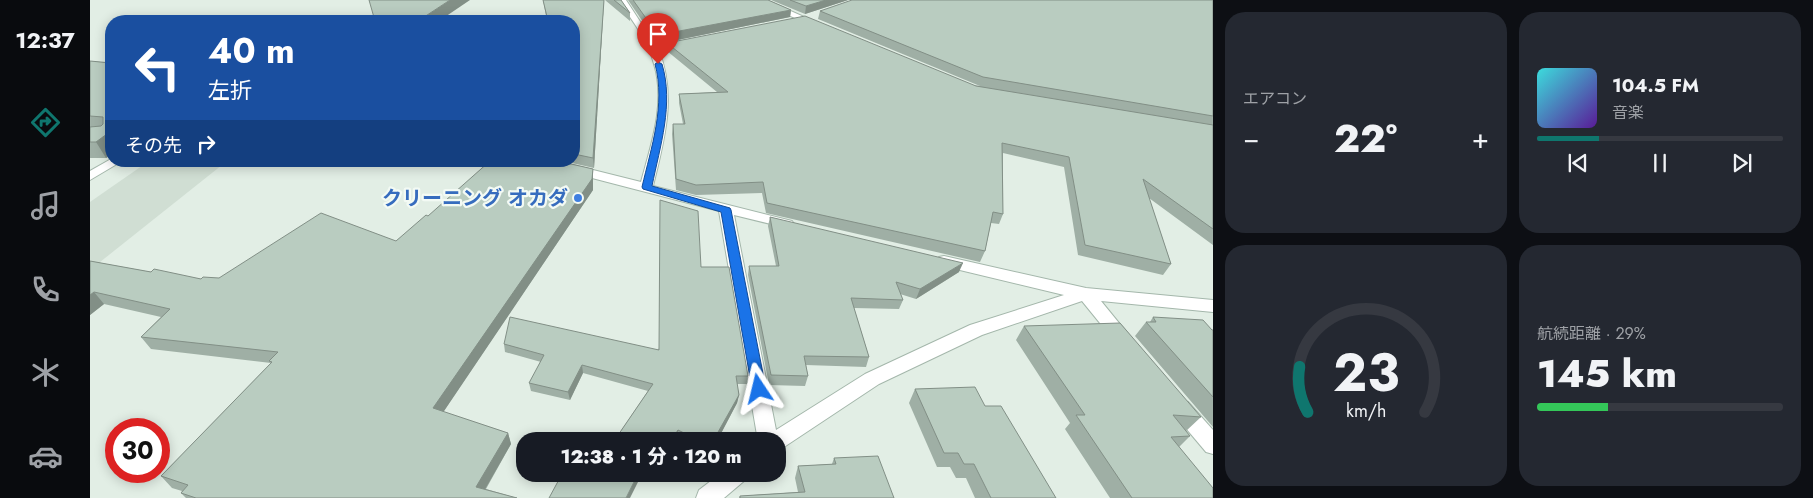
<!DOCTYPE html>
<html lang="ja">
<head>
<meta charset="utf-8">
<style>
  :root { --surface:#171b24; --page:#242831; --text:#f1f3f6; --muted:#9ea1a6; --line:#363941; --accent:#0f766e }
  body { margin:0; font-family:Jost,"Noto Sans JP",sans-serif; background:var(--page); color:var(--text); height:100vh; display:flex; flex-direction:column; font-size:19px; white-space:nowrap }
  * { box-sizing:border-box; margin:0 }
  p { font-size:16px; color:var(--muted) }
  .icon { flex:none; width:28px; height:28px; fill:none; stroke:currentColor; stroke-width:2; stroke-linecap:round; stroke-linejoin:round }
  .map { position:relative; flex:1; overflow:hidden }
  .panel { display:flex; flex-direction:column; gap:12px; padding:12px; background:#0d0f14; width:600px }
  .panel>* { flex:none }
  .hud { position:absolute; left:15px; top:15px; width:475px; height:152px; border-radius:20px; box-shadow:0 2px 12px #0003; background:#1a4fa0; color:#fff; overflow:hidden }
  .speed { position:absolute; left:15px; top:418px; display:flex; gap:10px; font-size:25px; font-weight:700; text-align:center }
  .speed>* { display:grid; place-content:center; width:65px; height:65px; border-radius:50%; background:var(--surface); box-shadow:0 2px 12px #0003; line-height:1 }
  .speed .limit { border:8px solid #d22; background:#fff; color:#111 }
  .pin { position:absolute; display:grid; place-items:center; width:42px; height:42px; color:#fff; margin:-51px -21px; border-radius:50% 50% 50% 0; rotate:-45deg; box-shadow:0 0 5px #0007 }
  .pin .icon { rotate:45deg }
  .me { position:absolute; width:55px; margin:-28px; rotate:350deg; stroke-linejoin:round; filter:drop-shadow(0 0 4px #0008) }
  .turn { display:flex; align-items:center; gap:18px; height:105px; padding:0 20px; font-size:22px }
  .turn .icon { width:65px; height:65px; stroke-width:2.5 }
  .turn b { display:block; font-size:35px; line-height:42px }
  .then { display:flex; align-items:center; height:48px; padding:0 20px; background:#0003; gap:10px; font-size:19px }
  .big { font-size:38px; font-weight:800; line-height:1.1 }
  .panel .card { flex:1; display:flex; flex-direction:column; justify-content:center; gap:8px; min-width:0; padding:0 18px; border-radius:20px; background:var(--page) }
  .panel .dial { align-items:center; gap:0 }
  .dial svg { height:130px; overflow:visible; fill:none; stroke:var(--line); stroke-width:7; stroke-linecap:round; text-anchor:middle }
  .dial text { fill:var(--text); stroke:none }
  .song { display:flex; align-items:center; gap:15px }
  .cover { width:60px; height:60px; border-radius:8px; background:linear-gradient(135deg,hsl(180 70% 55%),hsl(270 70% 35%)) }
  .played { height:5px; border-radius:2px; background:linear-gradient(90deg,var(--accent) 25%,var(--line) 25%) }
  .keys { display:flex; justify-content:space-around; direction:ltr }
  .heat { display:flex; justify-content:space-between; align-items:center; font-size:28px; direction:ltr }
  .charge { height:8px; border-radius:4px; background:linear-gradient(90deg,#34c759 29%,var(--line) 0) }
  .panel .tiles { flex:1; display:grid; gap:12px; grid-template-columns:repeat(2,1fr) }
  .trip { position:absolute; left:426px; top:432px; width:270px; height:50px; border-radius:20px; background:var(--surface); box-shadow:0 2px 12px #0003; font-weight:800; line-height:50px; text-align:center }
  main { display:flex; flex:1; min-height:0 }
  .dock { display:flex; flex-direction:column; width:90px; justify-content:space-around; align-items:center; background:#090b0e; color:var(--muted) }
  .dock .icon { width:35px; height:35px }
  .dock .active { color:var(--accent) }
  .dock b { font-size:22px; color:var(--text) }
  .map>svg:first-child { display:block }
  .built { fill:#d0ded3 }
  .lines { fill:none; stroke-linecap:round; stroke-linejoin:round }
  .street-casing { stroke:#a4b7ab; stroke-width:2 }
  .street { fill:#fff; fill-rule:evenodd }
  .wall { fill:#9fafa5 }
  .shaded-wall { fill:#828f86 }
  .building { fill:#b9ccc0; stroke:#828f86 }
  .route { fill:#1a73e8; stroke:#114b97 }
  .shop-dot { fill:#3f7fe0; stroke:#f3faf4; stroke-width:2 }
  .labels { text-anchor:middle; stroke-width:4.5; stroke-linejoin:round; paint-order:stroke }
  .shop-label { font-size:20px; font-weight:bold; fill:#366cbe; stroke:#f3faf4; text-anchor:end }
</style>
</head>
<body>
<main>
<nav class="dock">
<b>12:37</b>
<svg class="icon active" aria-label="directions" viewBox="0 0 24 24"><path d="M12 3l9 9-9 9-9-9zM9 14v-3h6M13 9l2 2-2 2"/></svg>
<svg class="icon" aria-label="music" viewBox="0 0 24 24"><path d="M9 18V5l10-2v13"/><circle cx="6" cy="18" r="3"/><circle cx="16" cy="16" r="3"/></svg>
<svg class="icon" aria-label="phone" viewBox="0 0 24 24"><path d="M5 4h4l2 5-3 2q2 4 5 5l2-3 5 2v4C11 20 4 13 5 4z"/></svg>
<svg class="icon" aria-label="climate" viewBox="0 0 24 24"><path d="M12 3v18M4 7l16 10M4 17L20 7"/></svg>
<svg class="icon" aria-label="car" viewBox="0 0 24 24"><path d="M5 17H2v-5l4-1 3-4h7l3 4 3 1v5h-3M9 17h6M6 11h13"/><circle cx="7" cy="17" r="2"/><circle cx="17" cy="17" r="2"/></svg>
</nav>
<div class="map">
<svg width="1123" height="498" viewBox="0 0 1123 498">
  <rect width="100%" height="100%" fill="#e2eee5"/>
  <path class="built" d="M59 161H137L0 270V202Z"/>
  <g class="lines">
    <g class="street-casing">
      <g id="street">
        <path d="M528 0H536L566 46 597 40 601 43 597 46 569 51C587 96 574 141 563 186L702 221 704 224 702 227 697 228 644 215 686 430 775 374 880 325 974 295 849 265 846 261 849 257 854 256 996 288 1123 300V312L1011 301 1042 339 1039 344 1033 346 1027 344 992 301 892 335 789 384 694 447 688 450V441H668L629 211 479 172 477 169 483 165 551 182C561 145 576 103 564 64 558 40 542 20 528 0Z"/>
        <path d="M665 0H676L732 25 725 27Z"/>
        <path d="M21 159V161H32L0 180V171Z"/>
        <path d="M376 161H421L423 164C418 170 382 167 376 161Z"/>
        <path d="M1091 400 1098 402 1123 430V454L1116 452 1084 414 1081 408 1084 402Z"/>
        <path d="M630 474H657L654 481 634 498H606L609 490Z"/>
      </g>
    </g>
    <use href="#street" class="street"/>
  </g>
  <g class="wall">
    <path d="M453 0H514L504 168 482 163 451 161H484V21H457Z"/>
    <path d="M515 0H531L540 13V21Z"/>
    <path d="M538 0H678L701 10 700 17 568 44Z"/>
    <path d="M681 0H758L715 14Z"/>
    <path d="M1123 0V245L1059 198 1081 264 1073 275 988 255 974 167 913 153V214L909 224 901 223 895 251 890 262 676 213 672 193 606 195 586 190 582 134 583 124H593L589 103V94L627 92 577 51V43L890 86 728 19 730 11Z"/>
    <path d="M0 61 21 63V155L16 158H0Z"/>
    <path d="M503 180V190L353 412 418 433 421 444 396 489 427 498H96L91 493 92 491 82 488 71 476 181 363 61 349 51 337 71 317 14 304 0 315V261L61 272 111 279 129 278 306 241 338 216Z"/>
    <path d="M680 217 869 272 826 299 810 294 813 300 809 309 764 308 779 357 776 367 716 365 718 376 715 386 679 385 658 275 659 266H686L678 226Z"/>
    <path d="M611 267 658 376 657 384H647L649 395 647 403 627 441H594L587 438 585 441H524L558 391 493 373 480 400 441 391 439 383 451 362 415 352 414 344 568 350Z"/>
    <path d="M1063 317 1123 330V427L1045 336 1056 322H1060Z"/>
    <path d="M934 326 1111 417 1096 431 1100 436 1089 447 1123 498H1020L975 429 980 423 926 340Z"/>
    <path d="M825 389 895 406 966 498H885L876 478H866L860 467H847L819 403Z"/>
    <path d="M744 458 804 498H649L650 496 708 492 705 478 708 466 742 464Z"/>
  </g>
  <g class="shaded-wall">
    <path d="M360 0H380L349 21H328Z"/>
    <path d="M514 0 504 168 503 158Z"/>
    <path d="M736 0H758L715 14 716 6Z"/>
    <path d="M701 10 700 17 568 44V35Z"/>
    <path d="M21 131V155L16 158 6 142Z"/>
    <path d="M503 169V190L348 420 343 408Z"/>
    <path d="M873 263 869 272 826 299 830 289Z"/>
    <path d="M4 292 14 304 0 315V295Z"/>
    <path d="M492 365 493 373 480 400 478 392Z"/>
    <path d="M649 395 647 403 627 441H623Z"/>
    <path d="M588 430 587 438 585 441H581Z"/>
    <path d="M418 433 421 444 390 498 386 487Z"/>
    <path d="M548 474H552L540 498H536Z"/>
  </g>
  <g class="building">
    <path d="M279 0H360L328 21H285Z"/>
    <path d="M453 0H514L503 158 484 154V21H458Z"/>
    <path d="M524 0H531L540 13Z"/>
    <path d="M543 0H678L701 10 568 35Z"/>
    <path d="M700 0H736L716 6Z"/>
    <path d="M762 0H1123V116L893 77 730 11Z"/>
    <path d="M715 16 886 86 1123 125V229L1053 179 1081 264 995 245 979 157 912 143 913 214 903 212 895 251 677 203 673 182 606 185 586 179 583 124H595L589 94 638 92 577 43Z"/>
    <path d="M0 61 21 63V131L6 142H0V127L11 126 13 124V117L0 116Z"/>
    <path d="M400 161H448L481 164 503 169 502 179 343 408 418 433 386 487 427 498H106L91 493 98 485 71 476 182 362 179 361 188 352 51 337 80 309 4 292 0 295V261L61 272 64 269 111 279 113 277 129 278 231 213 306 241 336 215 338 216Z"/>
    <path d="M570 200 608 211 611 267H639L658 376H646L649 395 623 441H610L588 430 581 441H576L566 436 563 441H524L563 384 492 365 478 392 439 383 454 355 414 344 420 317 569 350Z"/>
    <path d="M680 217 873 263 830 289 806 282 813 300 761 298 779 357 714 356 718 376 681 375 659 266H689Z"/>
    <path d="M1063 317 1113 320 1122 330H1123V397L1056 322H1066Z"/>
    <path d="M1030 323 1111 417 1083 415 1100 436 1081 437 1123 488V498H1042L986 415H995L934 326Z"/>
    <path d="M885 387 895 406H911L966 498H901L884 464H874L868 453H854L825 389Z"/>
    <path d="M788 456 804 498H650V496L715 492 708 466 746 464 744 458Z"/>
    <path d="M472 474H548L536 498H459Z"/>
  </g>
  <path class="route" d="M568 62 572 64C584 104 570 146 562 186L640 208 641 210 676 389 674 393 669 395 664 393 662 389 631 212 553 189 552 187C561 148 576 105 565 64Z"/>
  <circle class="shop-dot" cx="488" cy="198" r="5"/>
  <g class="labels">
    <g class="shop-label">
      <text x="478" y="205">クリーニング オカダ</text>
    </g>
  </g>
</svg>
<div class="speed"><div class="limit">30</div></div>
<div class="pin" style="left:568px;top:64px;background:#d93025"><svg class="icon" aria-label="arrive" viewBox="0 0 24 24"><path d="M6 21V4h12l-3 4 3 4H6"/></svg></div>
<svg class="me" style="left:669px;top:389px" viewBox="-20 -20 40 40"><path d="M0-17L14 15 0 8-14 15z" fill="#1a73e8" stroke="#fff" stroke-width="4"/></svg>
<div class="trip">12:38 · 1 分 · 120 m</div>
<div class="hud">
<div class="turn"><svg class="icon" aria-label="left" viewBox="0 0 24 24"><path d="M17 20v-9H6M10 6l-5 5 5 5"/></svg><div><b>40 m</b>左折</div></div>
<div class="then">その先<svg class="icon" aria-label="right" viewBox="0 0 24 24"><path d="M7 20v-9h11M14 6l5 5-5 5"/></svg></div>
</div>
</div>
<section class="panel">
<div class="tiles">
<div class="card"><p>エアコン</p>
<div class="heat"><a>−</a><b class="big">22°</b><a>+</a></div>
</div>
<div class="card">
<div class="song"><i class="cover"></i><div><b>104.5 FM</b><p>音楽</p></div></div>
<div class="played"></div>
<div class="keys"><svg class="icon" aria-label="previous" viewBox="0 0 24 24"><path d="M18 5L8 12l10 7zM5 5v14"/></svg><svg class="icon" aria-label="pause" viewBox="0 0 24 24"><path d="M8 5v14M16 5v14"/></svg><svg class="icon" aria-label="next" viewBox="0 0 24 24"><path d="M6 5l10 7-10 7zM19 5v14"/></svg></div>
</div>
<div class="card dial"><svg viewBox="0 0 100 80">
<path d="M14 69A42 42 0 1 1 86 69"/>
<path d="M14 69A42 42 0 0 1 9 41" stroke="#0f766e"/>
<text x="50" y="56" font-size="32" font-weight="700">23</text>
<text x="50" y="72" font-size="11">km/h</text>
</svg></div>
<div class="card"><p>航続距離 · 29%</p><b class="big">145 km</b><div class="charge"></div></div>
</div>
</section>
</main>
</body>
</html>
